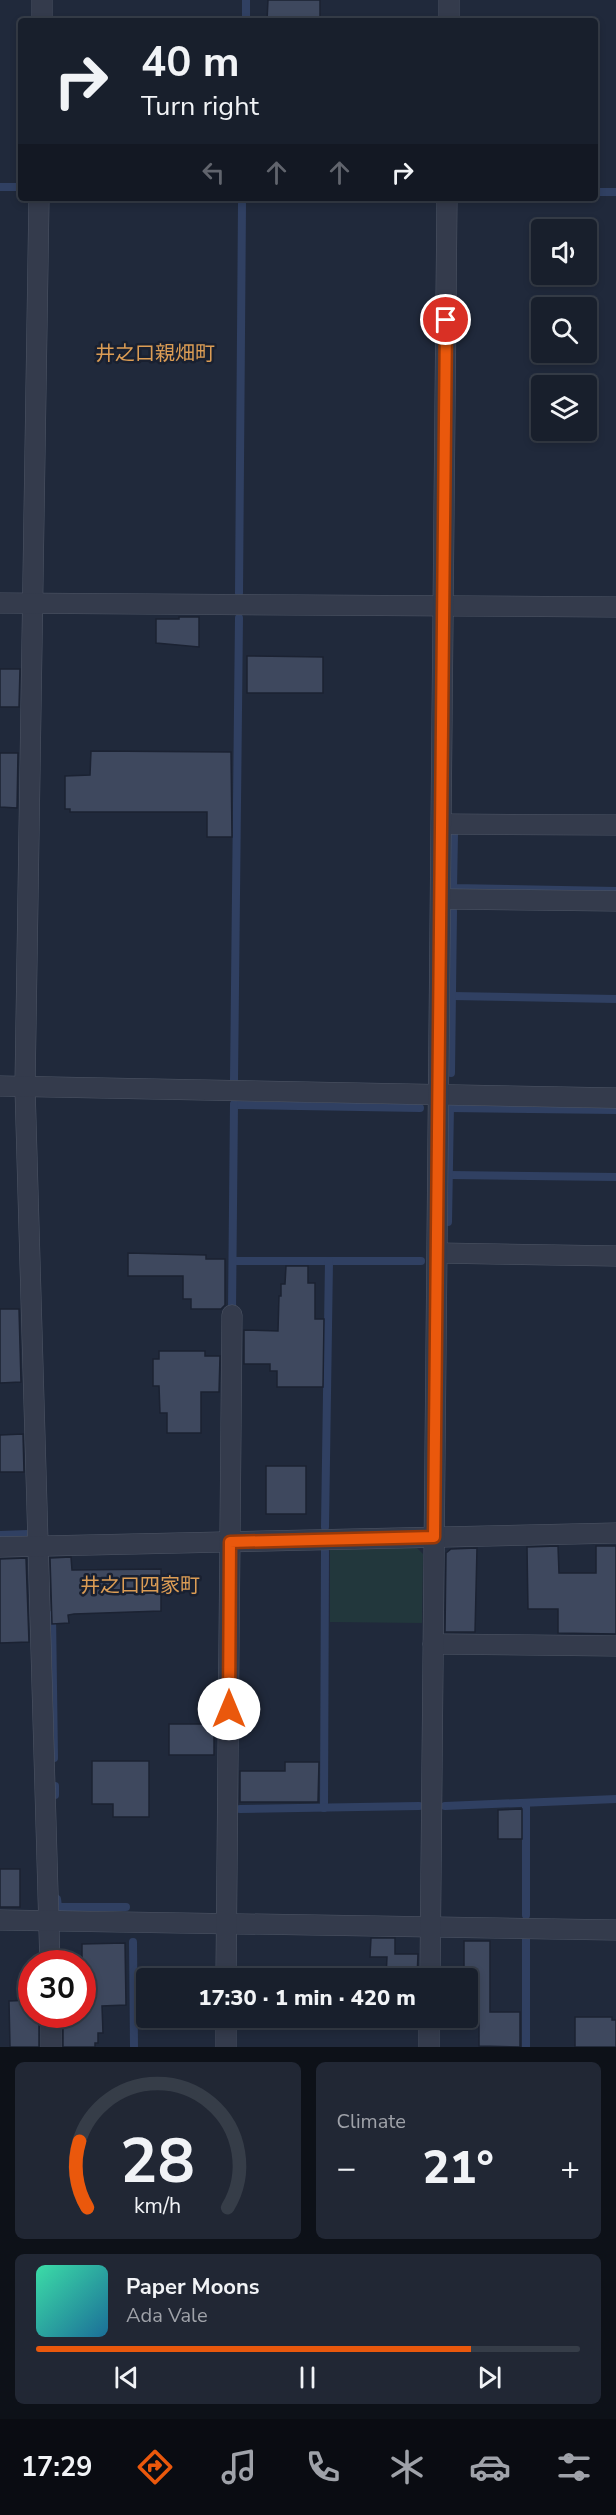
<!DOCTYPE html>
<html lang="en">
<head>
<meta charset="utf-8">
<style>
  :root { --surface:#181f2c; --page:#212734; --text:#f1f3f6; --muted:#9fa2a9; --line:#363d48; --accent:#ea580c }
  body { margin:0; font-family:"Nunito Sans","Noto Sans JP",sans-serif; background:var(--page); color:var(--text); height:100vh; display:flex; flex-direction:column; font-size:22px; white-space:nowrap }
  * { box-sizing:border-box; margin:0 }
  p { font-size:20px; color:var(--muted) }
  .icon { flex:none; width:33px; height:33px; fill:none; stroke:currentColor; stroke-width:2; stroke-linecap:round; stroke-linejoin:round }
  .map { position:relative; height:2047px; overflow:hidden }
  .details { display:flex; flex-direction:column; gap:15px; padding:15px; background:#0d1118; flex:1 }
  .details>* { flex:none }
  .guide { position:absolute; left:18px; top:18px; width:580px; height:183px; border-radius:6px; box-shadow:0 3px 9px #0003,0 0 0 2px var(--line); background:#181f2c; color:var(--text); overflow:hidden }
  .buttons { position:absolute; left:531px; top:219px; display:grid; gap:12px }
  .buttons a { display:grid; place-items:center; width:66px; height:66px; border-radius:6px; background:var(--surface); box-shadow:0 3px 9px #0003,0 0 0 2px var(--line); font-size:30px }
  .speed { position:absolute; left:18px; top:1950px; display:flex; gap:12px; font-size:30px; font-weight:700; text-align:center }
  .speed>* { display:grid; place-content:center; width:78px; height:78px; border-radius:50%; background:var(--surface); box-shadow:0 3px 9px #0003,0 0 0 2px var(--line); line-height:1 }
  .speed .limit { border:9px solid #d22; background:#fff; color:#111 }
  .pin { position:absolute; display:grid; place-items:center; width:51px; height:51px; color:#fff; margin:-26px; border:3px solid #fff; border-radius:50%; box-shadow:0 2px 6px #0007 }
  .me { position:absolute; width:66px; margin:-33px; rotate:0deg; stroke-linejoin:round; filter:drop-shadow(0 0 4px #0008) }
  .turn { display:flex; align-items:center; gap:21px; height:126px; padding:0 24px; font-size:27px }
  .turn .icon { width:78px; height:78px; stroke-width:2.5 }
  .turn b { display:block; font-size:42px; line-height:51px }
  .lanes { display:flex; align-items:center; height:57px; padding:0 24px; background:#0003; justify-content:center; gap:30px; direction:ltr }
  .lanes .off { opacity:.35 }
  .big { font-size:45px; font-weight:800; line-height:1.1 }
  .details .widget { flex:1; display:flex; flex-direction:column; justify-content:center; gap:9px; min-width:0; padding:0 21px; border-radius:9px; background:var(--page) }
  .details .dial { align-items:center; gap:0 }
  .dial svg { height:156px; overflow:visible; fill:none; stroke:var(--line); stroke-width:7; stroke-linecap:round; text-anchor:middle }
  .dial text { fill:var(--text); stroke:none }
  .song { display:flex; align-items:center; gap:18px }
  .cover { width:72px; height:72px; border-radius:9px; background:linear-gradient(135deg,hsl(160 70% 55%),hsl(200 70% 35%)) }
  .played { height:6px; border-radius:3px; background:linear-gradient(90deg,var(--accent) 80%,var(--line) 80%) }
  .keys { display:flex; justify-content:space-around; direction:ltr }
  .heat { display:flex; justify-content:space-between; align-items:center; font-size:33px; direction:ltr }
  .details .tiles { flex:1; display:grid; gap:15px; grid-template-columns:1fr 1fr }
  .widget:last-child { grid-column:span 2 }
  .trip { position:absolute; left:136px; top:1968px; width:342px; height:60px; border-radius:6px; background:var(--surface); box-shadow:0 3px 9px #0003,0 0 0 2px var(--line); font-weight:800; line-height:60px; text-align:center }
  .menu { display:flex; height:96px; justify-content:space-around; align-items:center; background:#0a0c12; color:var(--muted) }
  .menu .icon { width:42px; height:42px }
  .menu .selected { color:var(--accent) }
  .menu b { font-size:27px; color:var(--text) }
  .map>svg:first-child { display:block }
  .green { fill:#22373c }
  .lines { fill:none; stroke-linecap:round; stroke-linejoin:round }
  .stream { stroke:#304062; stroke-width:8 }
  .building { fill:#3e485e; stroke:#1b2232; stroke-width:1.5 }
  .minor-casing { stroke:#4e5666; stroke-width:21 }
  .minor { stroke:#343b4c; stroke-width:20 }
  .route-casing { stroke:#983908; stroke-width:15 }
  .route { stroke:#ea580c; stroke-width:10 }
  .labels { text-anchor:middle; stroke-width:5; stroke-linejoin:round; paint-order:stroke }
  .quarter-label { font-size:20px; fill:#dc9d55; stroke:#192030 }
</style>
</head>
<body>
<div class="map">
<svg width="616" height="2047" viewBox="0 0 616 2047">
  <rect width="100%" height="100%" fill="#20293b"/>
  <path class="green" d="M416 1547 423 1554 422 1623 330 1622V1548Z"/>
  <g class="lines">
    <g class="stream">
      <path d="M246 21V0"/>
      <path d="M0 187H21"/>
      <path d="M596 192H616"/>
      <path d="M239 593 242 204"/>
      <path d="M454 834 453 888 616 891"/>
      <path d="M452 996 616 999"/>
      <path d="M451 1073 453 911"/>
      <path d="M234 1080 239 618"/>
      <path d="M234 1105 420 1108"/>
      <path d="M450 1108 616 1110"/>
      <path d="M449 1175 616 1177"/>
      <path d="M448 1222 450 1106"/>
      <path d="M233 1261H421"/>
      <path d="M232 1310 234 1104"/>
      <path d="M325 1527 329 1261"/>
      <path d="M0 1535 28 1534"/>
      <path d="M52 1615 54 1758"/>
      <path d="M55 1786V1795"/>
      <path d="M445 1806 616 1799"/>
      <path d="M324 1808 325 1551"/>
      <path d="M240 1809 419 1806"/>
      <path d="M57 1899 58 1907H126"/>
      <path d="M526 1915V1803"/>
      <path d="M526 1939V2047"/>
      <path d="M133 1942 134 2047"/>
    </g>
  </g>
  <g class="building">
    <path d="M268 0H320V21H267Z"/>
    <path d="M179 617H199V647L156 643V619H179Z"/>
    <path d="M247 656 323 657V693H247Z"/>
    <path d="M0 669H20L19 707H0Z"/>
    <path d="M91 751 231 752 232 837H207V812H70V809H65V776L90 775Z"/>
    <path d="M0 753H18L17 808 0 807Z"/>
    <path d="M128 1253 206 1255V1259H225V1305L221 1309H191V1299H183V1276H128Z"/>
    <path d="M286 1266H308V1283H315V1319H324L323 1387H277V1371H270V1364H244V1330L278 1331 279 1296H281V1284H285Z"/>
    <path d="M0 1309H19L21 1382 0 1383Z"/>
    <path d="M159 1351H205V1356H220L219 1392H201V1433H167V1413H160L159 1386H153V1359H159Z"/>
    <path d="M23 1434 24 1472H0V1435Z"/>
    <rect x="266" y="1466" width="40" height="48"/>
    <path d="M558 1546 559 1573H596V1546H616V1634L558 1633V1609H528L527 1547Z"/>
    <path d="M477 1548 475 1632H445L446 1553 451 1549Z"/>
    <path d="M71 1557 72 1570 161 1569V1611L74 1614 68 1615 69 1623 52 1624 50 1558Z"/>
    <path d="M26 1558 29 1642 0 1643V1559Z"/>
    <rect x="169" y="1724" width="45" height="31"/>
    <path d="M92 1761H149V1817H113V1804H92Z"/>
    <path d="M285 1762H319L318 1802H240V1771H285Z"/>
    <path d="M522 1809V1839H498V1810Z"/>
    <rect x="0" y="1869" width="20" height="38"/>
    <path d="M371 1938H395V1954H418L417 1978H386L387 1957H370Z"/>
    <path d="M464 1941H490V2012H520V2047L479 2046V2022H468V1978H464Z"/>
    <path d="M125 1943 126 2005 102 2006 103 2033H98V2043H95V2047H63V2014H82V1944Z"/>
    <path d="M32 2000V2014H39V2047H10L9 2001Z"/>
    <path d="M575 2017H612V2020H616V2047H575Z"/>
  </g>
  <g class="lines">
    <g class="minor-casing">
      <g id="minor">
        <path d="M42 21V0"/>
        <path d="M449 21V0"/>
        <path d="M39 198 25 1087 50 1964"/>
        <path d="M0 603 616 607"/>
        <path d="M442 824 616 825"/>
        <path d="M441 899 616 901"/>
        <path d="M0 1086 616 1098"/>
        <path d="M438 1253 616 1256"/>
        <path d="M0 1547 616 1533"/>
        <path d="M433 1644 616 1646"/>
        <path d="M0 1920 616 1930"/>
        <path d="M226 1978 232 1315"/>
        <path d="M430 1978 447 198"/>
        <path d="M51 2014V2047"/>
        <path d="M226 2047V2018"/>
        <path d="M429 2047V2018"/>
      </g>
    </g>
    <use href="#minor" class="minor"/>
  </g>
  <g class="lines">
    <g class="route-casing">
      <path id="route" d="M229 1709 230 1542 434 1537 446 320"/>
    </g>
    <use href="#route" class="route"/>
  </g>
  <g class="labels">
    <g class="quarter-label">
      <text x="155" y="360">井之口親畑町</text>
      <text x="140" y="1592">井之口四家町</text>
    </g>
  </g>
</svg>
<div class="buttons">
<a><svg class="icon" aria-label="sound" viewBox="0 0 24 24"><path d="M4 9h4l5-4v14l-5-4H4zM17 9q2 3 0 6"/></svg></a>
<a><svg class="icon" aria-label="search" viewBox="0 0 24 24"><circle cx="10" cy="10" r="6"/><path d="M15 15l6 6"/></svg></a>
<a><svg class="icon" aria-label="layers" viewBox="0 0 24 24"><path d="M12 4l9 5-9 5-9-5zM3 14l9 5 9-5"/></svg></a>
</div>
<div class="speed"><div class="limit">30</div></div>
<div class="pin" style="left:446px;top:320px;background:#d93025"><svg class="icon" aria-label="arrive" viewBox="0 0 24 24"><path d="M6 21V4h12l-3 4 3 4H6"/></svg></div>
<svg class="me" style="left:229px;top:1709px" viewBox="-20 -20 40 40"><circle r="19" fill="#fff"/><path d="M0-13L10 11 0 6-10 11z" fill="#ea580c"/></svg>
<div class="trip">17:30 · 1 min · 420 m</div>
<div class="guide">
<div class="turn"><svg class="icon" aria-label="right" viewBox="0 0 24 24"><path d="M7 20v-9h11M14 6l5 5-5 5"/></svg><div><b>40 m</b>Turn right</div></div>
<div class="lanes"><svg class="icon off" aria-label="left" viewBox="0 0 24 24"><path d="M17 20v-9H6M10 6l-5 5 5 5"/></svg><svg class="icon off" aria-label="ahead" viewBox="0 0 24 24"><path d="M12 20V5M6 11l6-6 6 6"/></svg><svg class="icon off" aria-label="ahead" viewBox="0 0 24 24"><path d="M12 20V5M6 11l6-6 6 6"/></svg><svg class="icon" aria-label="right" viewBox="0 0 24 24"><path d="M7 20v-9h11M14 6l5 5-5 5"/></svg></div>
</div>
</div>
<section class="details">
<div class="tiles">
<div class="widget dial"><svg viewBox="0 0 100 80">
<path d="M14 69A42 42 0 1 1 86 69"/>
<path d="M14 69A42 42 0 0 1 10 35" stroke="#ea580c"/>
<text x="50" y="56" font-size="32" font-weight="700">28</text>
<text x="50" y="72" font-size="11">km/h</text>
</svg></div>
<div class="widget"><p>Climate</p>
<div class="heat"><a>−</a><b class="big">21°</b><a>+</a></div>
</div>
<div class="widget">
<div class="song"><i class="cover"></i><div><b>Paper Moons</b><p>Ada Vale</p></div></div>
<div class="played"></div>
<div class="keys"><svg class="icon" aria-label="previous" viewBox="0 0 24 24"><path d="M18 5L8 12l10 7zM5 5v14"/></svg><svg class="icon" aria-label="pause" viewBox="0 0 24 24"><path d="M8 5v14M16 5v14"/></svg><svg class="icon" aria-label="next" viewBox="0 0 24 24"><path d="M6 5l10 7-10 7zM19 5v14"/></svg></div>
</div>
</div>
</section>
<nav class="menu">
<b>17:29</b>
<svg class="icon selected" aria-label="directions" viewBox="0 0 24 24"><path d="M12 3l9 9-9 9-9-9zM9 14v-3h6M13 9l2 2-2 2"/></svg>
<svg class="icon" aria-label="music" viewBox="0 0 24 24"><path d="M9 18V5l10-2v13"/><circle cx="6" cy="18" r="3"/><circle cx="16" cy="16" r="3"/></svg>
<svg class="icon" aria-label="phone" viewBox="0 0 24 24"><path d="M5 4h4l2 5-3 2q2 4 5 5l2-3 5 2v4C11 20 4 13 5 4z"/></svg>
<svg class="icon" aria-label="climate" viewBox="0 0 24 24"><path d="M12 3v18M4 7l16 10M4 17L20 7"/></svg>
<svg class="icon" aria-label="car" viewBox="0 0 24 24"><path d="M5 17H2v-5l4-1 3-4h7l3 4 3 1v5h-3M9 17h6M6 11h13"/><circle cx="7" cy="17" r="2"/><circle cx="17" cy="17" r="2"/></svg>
<svg class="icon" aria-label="filters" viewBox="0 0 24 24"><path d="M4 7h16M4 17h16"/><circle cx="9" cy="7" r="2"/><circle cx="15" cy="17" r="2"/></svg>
</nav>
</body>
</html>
